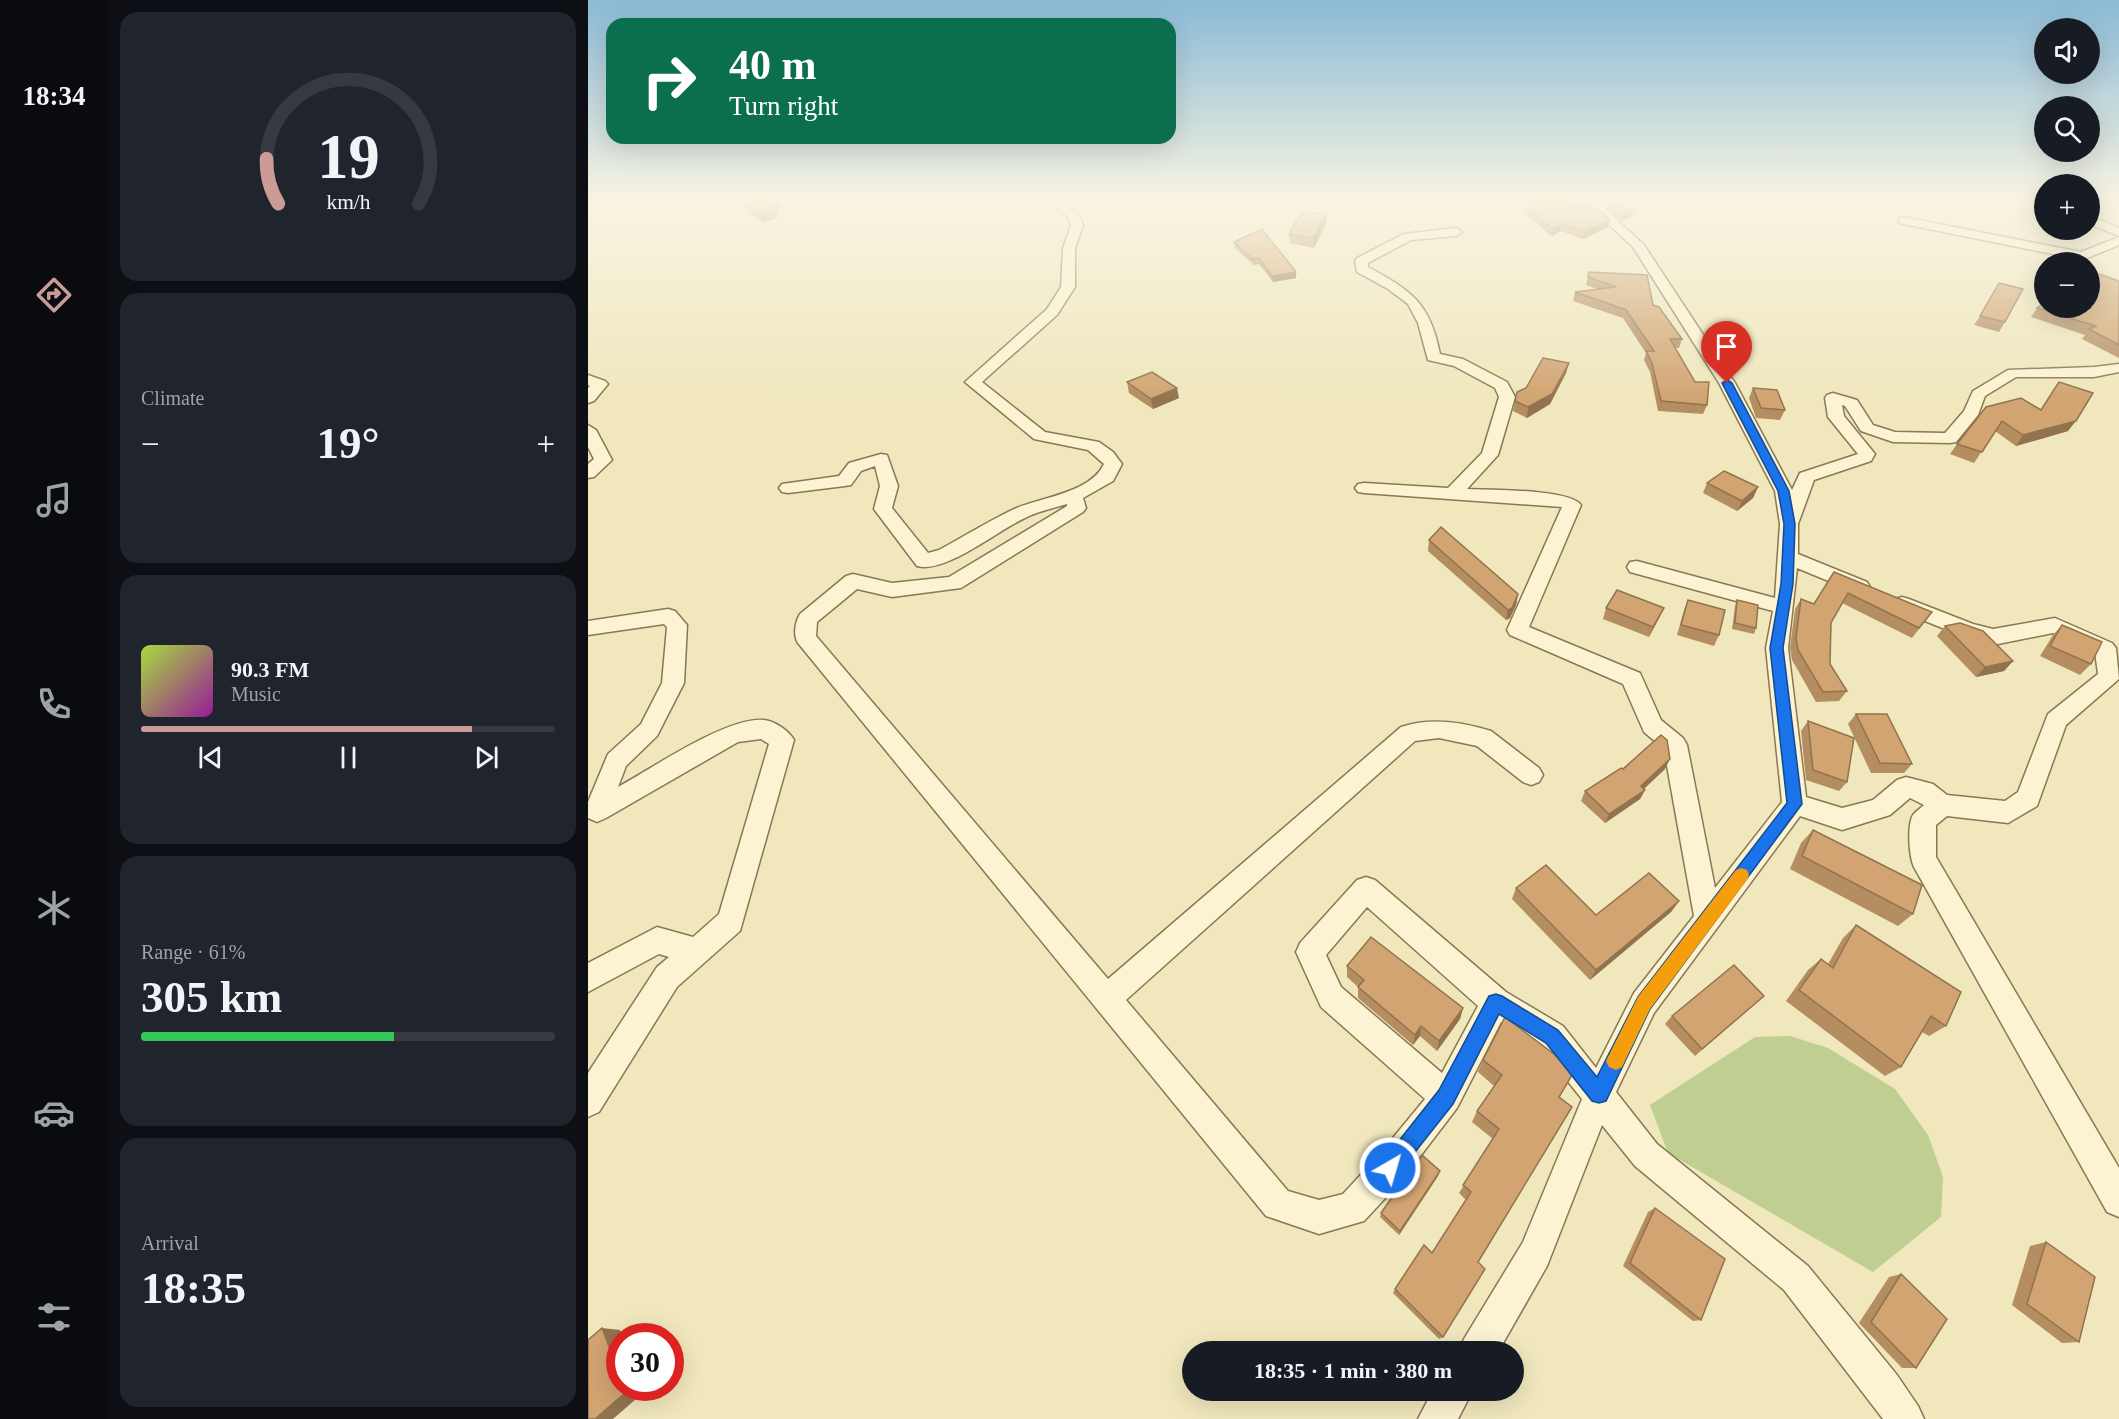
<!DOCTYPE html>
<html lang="en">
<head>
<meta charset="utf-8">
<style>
  :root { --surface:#171b24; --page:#20242c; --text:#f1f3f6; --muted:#9ea1a6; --line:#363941; --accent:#ca9b97 }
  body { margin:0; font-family:"Times New Roman",serif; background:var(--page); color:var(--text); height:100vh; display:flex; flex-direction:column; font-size:22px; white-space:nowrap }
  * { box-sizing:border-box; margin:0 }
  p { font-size:20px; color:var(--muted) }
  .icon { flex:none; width:33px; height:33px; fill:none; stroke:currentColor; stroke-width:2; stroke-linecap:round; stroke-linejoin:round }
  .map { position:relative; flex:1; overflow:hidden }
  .details { display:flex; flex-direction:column; gap:12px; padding:12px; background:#0d0f14; width:480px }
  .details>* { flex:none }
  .top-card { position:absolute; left:18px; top:18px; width:570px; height:126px; border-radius:18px; box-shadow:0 6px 24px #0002; background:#0b6e4f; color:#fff; overflow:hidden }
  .buttons { position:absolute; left:1446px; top:18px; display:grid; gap:12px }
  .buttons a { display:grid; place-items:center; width:66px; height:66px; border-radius:50%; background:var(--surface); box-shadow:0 6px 24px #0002; font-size:30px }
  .speed { position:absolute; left:18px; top:1323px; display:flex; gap:12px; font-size:30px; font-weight:700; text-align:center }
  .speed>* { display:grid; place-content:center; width:78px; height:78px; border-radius:50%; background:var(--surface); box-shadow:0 6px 24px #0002; line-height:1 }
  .speed .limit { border:9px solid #d22; background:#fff; color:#111 }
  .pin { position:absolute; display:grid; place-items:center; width:51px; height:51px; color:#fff; margin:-62px -26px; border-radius:50% 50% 50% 0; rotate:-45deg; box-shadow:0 0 6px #0007 }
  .pin .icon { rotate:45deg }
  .me { position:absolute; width:66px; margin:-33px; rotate:38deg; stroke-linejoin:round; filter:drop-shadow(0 0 4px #0008) }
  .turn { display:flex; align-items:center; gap:21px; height:126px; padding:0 24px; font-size:27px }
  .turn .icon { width:78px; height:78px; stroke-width:2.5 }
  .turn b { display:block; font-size:42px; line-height:51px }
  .big { font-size:45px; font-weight:800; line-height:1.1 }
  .details .widget { flex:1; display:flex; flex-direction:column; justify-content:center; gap:9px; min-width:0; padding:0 21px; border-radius:18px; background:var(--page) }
  .details .dial { align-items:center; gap:0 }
  .dial svg { height:156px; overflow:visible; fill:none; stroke:var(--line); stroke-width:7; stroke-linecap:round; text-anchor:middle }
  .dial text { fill:var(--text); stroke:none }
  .song { display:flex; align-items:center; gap:18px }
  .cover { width:72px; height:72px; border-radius:9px; background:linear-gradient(135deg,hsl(80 70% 55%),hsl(300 70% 35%)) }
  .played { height:6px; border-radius:3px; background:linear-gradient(90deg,var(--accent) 80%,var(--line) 80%) }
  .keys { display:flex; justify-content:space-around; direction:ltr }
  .heat { display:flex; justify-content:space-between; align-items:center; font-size:33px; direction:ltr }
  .charge { height:9px; border-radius:4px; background:linear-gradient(90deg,#34c759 61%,var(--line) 0) }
  .trip { position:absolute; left:594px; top:1341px; width:342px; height:60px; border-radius:30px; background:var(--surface); box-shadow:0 6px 24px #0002; font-weight:800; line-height:60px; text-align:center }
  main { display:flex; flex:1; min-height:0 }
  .tabs { display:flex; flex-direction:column; width:108px; justify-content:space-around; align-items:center; background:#090b0e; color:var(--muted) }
  .tabs .icon { width:42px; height:42px }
  .tabs .on { color:var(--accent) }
  .tabs b { font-size:27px; color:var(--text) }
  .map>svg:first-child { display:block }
  .green { fill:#c0ce91 }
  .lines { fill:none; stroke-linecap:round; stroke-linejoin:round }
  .street-casing { stroke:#897755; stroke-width:3 }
  .street { fill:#fbf3d1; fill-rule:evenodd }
  .wall { fill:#b48d61 }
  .shaded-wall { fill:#92734f }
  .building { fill:#d1a471; stroke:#92734f; stroke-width:1.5 }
  .route { fill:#1a73e8; stroke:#114b97; stroke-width:1.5 }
  .slow { fill:#f59e0b }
</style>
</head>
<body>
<main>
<nav class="tabs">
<b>18:34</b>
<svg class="icon on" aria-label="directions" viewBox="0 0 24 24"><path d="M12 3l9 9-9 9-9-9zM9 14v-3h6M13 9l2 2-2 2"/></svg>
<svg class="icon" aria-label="music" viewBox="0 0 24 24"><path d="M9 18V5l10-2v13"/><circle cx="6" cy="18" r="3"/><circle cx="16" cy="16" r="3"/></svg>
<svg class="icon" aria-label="phone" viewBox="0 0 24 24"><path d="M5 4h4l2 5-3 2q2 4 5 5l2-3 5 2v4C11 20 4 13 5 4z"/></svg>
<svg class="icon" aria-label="climate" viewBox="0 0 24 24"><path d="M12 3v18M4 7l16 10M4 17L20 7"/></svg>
<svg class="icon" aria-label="car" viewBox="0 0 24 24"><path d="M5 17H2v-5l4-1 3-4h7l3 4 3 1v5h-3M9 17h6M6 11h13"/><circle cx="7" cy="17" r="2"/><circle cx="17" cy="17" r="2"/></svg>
<svg class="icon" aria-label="filters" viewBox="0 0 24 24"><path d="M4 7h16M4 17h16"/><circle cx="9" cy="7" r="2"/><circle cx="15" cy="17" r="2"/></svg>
</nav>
<section class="details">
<div class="widget dial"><svg viewBox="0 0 100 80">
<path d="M14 69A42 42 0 1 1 86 69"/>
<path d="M14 69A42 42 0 0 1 8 46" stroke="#ca9b97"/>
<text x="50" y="56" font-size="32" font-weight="700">19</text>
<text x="50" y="72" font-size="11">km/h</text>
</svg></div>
<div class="widget"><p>Climate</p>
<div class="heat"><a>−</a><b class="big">19°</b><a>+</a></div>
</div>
<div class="widget">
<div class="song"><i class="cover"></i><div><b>90.3 FM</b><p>Music</p></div></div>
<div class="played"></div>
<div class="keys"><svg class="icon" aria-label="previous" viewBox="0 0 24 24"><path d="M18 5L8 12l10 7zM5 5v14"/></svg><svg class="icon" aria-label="pause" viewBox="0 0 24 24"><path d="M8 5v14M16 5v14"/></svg><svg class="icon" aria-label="next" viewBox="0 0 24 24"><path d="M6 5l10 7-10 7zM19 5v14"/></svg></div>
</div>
<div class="widget"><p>Range · 61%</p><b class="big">305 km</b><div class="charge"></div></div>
<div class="widget"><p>Arrival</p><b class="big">18:35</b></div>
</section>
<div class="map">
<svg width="1531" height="1419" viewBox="0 0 1531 1419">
  <rect width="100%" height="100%" fill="#f0e7bd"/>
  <path class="green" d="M1202 1036 1240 1048 1307 1089 1340 1135 1355 1177 1353 1217 1285 1272 1080 1153 1062 1105 1167 1037Z"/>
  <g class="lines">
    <g class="street-casing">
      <g id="street">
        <path d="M457 201H471L491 214 495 226 487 248V287L469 315 394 382 457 432 511 442 525 452 534 464 525 481 495 498 498 508 495 512 373 588 304 597 269 589 229 622 228 636 520 979 813 727C843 717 874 722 903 731L951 768 955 775 951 782 943 785 935 782 889 746 851 738 827 741 538 1000 700 1191 731 1200 755 1194 790 1156 837 1099 733 1007 708 952 712 943 769 880 778 877 787 880 918 992 975 1026 1008 1068 1046 993 1106 916 1076 749 1056 732 1035 684 922 635 919 630 974 507 776 493 770 492 767 488 770 484 776 483 860 488 894 453 911 397 907 388 866 366 840 360 830 323 820 304 800 289 769 272 767 261 769 258 816 234 868 228 874 232 868 236 823 240 780 263V267C824 291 842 303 852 354L875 359 919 382 927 397 910 455 879 489C901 490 982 489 993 505L941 627 1052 673 1073 720 1095 738 1099 745 1127 888 1194 802 1178 648 1185 611 1042 572 1039 567 1042 562 1049 561 1187 598 1192 524 1187 491 1131 383 1045 247 1006 211 985 210 961 201 1000 205 1039 201 1017 209 1056 245 1147 383 1204 490 1212 473 1270 454 1240 417 1237 398 1239 395 1245 393 1269 400 1285 425 1307 432 1357 433 1376 411 1385 391 1420 370 1506 367 1531 364V372L1506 377H1428L1397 396 1390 415 1368 442 1362 443 1305 442 1273 431 1257 406 1254 405 1256 416 1287 454 1283 461 1226 480 1210 524V554L1279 582 1282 587 1279 592 1272 594 1209 568 1200 648 1218 797 1254 808 1285 800 1309 780 1318 777 1345 784 1359 795 1417 801 1430 792 1460 714 1510 674 1507 652 1465 633 1405 645 1372 635 1307 609 1304 604 1307 599 1314 597 1321 599 1385 624 1405 629 1467 618 1524 643 1528 648 1531 679 1478 725 1449 806 1420 823 1359 816 1348 825V857L1531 1168V1217L1519 1212 1326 867C1321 857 1319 825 1325 815 1328 811 1333 808 1336 805L1322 798 1302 815 1254 830 1212 816 1066 1013 1028 1092 1069 1144 1220 1266 1309 1375 1330 1406 1336 1419H1295L1196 1290 1047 1166 1014 1125 959 1266 910 1352H871L876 1339 935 1242 994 1099 953 1048 913 1022 869 1108 814 1180 776 1221 731 1234 678 1216 210 643C205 635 207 622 212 614L258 576 265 574 304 583 361 577 479 506V504C466 508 451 511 439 517 411 529 358 574 329 566L286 509 292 486 287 466 273 471 263 485 257 486 200 493 194 492 191 488 194 484 251 476 261 463 293 454 299 455 310 486 304 508 340 553 351 550C375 537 399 522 424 510 451 497 502 494 516 464L500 450 446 439 377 382 459 309 473 287 475 248 483 226 480 216ZM779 907 890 1006 854 1073 753 987 738 955Z"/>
        <path d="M1502 216 1531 228V236L1502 224Z"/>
        <path d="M1315 217 1493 252 1531 237V245L1494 260 1311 223V219Z"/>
        <path d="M0 375 17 381 20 384 6 401 0 403V388L2 386 0 385Z"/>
        <path d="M0 425 8 430 24 460 6 477 0 478V464L6 459 0 447Z"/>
        <path d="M80 609 87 611 99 625 96 683 69 736 38 766 30 787C65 768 138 717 176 720 187 721 201 731 206 740L152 931 89 987 11 1112 0 1117V1073L69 967 81 957 71 954 0 992V963L69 927 105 937 131 914 181 744 173 739 150 742 18 818 9 822 0 818V802L20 754 53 724 74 683 79 627 76 624 0 635V621Z"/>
        <path d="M845 1390H885L870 1419H830Z"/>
      </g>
    </g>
    <use href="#street" class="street"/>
  </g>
  <g class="wall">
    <path d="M157 201H194L188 218 175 222 161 213 156 204Z"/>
    <path d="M937 205 1022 220 1020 227 995 239 973 231 963 236 936 212Z"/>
    <path d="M1022 205 1044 216 1033 221 1021 210Z"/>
    <path d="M738 224 726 248 702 243 701 234Z"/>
    <path d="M646 242 708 272V278L685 282 671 264 666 265 647 248Z"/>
    <path d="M1001 272 1065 305 1094 339 1091 348H1087L1119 405 1115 414 1070 411 1062 372 1056 360 1058 353 1035 318 985 301 987 292 1009 289 998 285Z"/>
    <path d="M1531 281V358L1494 339 1497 335 1443 317 1449 308Z"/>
    <path d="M1392 316 1417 322 1411 332 1386 325Z"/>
    <path d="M981 363 978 373 962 404 939 418 925 411 927 401Z"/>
    <path d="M539 382 591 398 565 409 541 393Z"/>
    <path d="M1165 388 1197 410 1192 420 1168 418 1161 398Z"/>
    <path d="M1398 407 1480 431 1428 446 1407 431 1386 463 1362 454 1369 444Z"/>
    <path d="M1119 483 1170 487 1165 498 1149 511 1115 493Z"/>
    <path d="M841 540 930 594 928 605 922 618 918 620 840 551Z"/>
    <path d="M1246 572 1344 612 1324 638 1254 603 1243 623 1242 664 1259 691 1251 701 1228 702 1204 660 1202 648 1207 609 1213 599 1226 604Z"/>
    <path d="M1100 600 1131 635 1126 646 1089 635 1096 610Z"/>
    <path d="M1149 600 1168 628 1166 634 1144 629 1147 606Z"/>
    <path d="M1018 608H1076L1071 618 1061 637 1015 619Z"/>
    <path d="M1474 625 1503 664 1492 675 1452 656 1465 635Z"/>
    <path d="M1357 626 1425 661 1416 671 1388 677 1349 636Z"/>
    <path d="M1268 714 1324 764 1316 773H1283L1260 724Z"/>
    <path d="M1220 721 1259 782 1251 791 1218 780 1213 731Z"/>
    <path d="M1035 769H1077L1056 789 1057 790 1052 799 1017 823 993 801 997 791Z"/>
    <path d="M1225 830 1325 914 1310 926 1202 869 1213 843Z"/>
    <path d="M928 888 1008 915 1091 901 1083 912 1002 980 924 899Z"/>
    <path d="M1268 925 1358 1026 1341 1036 1334 1032 1313 1067 1297 1076 1198 1001 1220 970 1233 959 1240 964 1255 938Z"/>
    <path d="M759 966 875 1008 872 1019 849 1051 832 1036 825 1045 770 998V987L759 977Z"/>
    <path d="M1168 1003 1107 1056 1077 1024 1084 1016Z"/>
    <path d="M895 1060 971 1097 890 1262 855 1337 851 1339 805 1293 807 1289 844 1253 878 1200 871 1193 905 1139 884 1122 889 1111 906 1086 890 1072Z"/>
    <path d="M850 1176 811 1235 792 1217 793 1213Z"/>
    <path d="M1067 1208 1113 1320 1105 1321 1035 1266 1060 1212Z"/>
    <path d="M1458 1242 1491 1342 1474 1343 1424 1305 1442 1246Z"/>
    <path d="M1313 1274 1328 1368H1314L1271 1323 1301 1277Z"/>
  </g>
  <g class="shaded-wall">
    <path d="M187 201H194L188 218 175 222 171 213Z"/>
    <path d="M1045 211 1044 216 1033 221 1034 216Z"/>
    <path d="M738 214V224L726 248 725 238Z"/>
    <path d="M1022 220 1020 227 995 239 996 232Z"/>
    <path d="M974 224 973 231 963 236 965 229Z"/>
    <path d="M708 272V278L685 282 684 276Z"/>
    <path d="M981 363 978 373 962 404 939 418 940 407Z"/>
    <path d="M589 388 591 398 565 409 563 399Z"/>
    <path d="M1488 421 1480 431 1428 446 1435 435Z"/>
    <path d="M1170 487 1165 498 1149 511 1154 501Z"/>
    <path d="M930 594 928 605 922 618 918 620 920 610Z"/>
    <path d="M1076 608 1071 618 1061 637 1065 627Z"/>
    <path d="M1425 661 1416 671 1388 677 1397 667Z"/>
    <path d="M1082 759 1077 769 1050 794 1057 790 1052 799 1017 823 1021 814Z"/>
    <path d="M1091 901 1083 912 1002 980 1008 970Z"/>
    <path d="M875 1008 872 1019 849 1051 851 1041Z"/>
    <path d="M833 1026 832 1036 825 1045 827 1035Z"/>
    <path d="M852 1171 850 1176 811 1235 812 1231Z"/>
    <path d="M14 1328 32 1330 35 1336H32V1375Z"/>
    <path d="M36 1388H54L56 1392 25 1419H7Z"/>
  </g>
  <g class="building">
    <path d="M157 201H187L184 209 171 213 156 204Z"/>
    <path d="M944 201H978L986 205 1007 206 1022 220 996 232 974 224 965 229 937 205Z"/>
    <path d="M1022 205H1024L1045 211 1034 216Z"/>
    <path d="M714 212 738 214 725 238 701 234Z"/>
    <path d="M674 229 708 272 684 276 671 258 665 259 646 242Z"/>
    <path d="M1001 272 1059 275 1065 305 1071 307 1094 339H1082L1107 382H1121L1119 405 1073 401 1064 363 1058 351H1066L1038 310 987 292 1028 287 1000 277Z"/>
    <path d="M1511 274 1531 281V345L1501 329 1508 326 1449 308 1456 303V308H1502V279Z"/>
    <path d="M1411 283 1435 289 1417 322 1392 316Z"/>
    <path d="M955 358 981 363 964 394 940 407 927 401 929 392 938 388Z"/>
    <path d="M564 372 589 388 563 399 539 382Z"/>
    <path d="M1471 382 1505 393 1488 421 1435 435 1414 421 1394 452 1369 444 1398 407 1433 398 1453 410Z"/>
    <path d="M1165 388 1189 390 1197 410 1173 408Z"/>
    <path d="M1136 471 1170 487 1154 501 1119 483Z"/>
    <path d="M853 527 930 594 924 608 920 610 841 540Z"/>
    <path d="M1246 572 1344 612 1331 628 1260 593 1243 623 1242 664 1259 691 1235 692 1210 650 1208 638 1213 599 1226 604Z"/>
    <path d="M1029 590 1076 608 1065 627 1018 608Z"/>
    <path d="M1100 600 1137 610 1131 635 1093 625Z"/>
    <path d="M1149 600 1170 605 1168 628 1147 623Z"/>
    <path d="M1372 623 1395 631 1425 661 1397 667 1357 626Z"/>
    <path d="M1474 625 1514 642 1503 664 1462 646Z"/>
    <path d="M1268 714H1299L1324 764 1292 763Z"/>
    <path d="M1220 721 1266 738 1259 782 1225 770Z"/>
    <path d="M1073 735 1079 740 1082 759 1053 786 1057 790 1021 814 997 791 1033 768 1035 769Z"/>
    <path d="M1225 830 1334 885 1325 914 1214 856Z"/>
    <path d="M958 865 1008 915 1061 873 1091 901 1008 970 928 888Z"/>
    <path d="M1268 925 1373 992 1358 1026 1343 1016 1313 1067 1211 990 1233 959 1245 968Z"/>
    <path d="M783 937 875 1008 851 1041 833 1026 827 1035 770 987 776 980 759 966Z"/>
    <path d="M1146 965 1176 996 1114 1049 1084 1016Z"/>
    <path d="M917 1017 987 1070 971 1097 984 1107 890 1262 897 1269 855 1337 807 1289 836 1245 844 1253 883 1192 875 1185 911 1129 889 1111 914 1075 895 1060Z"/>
    <path d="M834 1155 852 1171 812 1231 793 1213Z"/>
    <path d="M1067 1208 1137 1259 1113 1320 1042 1263Z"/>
    <path d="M1458 1242 1507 1277 1491 1342 1439 1304Z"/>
    <path d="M1313 1274 1359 1319 1328 1368 1283 1322Z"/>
    <path d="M14 1328 32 1375V1388H36L38 1392 7 1419H0V1340Z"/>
  </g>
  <linearGradient id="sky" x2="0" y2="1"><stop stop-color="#8bb9d6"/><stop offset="0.5" stop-color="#f8f4e1"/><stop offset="1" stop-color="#f8f4e1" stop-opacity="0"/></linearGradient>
  <rect width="1531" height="400" fill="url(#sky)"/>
  <path class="route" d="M1139 380 1144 383 1201 491 1207 524 1205 584 1195 648 1214 804 1062 1009 1018 1101 1011 1103 1004 1101 958 1043 911 1014 865 1104 809 1175 802 1178 795 1175 792 1168 795 1161 851 1090 901 996 908 994 914 996 970 1030 1009 1077 1050 997 1199 803 1182 648 1193 584 1196 524 1190 491 1134 383Z"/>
  <path class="slow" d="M1153 868 1159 870 1161 875 1159 880 1062 1009 1034 1067 1028 1070 1021 1067 1018 1061 1050 997 1148 870Z"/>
</svg>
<div class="buttons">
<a><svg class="icon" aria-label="sound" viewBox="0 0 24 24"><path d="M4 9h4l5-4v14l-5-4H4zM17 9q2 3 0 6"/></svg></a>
<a><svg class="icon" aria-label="search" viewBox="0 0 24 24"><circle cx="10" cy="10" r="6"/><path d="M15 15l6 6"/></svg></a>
<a>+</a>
<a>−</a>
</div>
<div class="speed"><div class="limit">30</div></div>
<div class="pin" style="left:1139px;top:383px;background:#d93025"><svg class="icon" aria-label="arrive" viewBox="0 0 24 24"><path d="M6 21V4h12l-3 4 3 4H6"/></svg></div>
<svg class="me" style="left:802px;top:1168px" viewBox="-20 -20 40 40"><circle r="17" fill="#1a73e8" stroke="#fff" stroke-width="3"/><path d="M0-11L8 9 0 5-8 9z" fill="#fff"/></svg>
<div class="trip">18:35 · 1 min · 380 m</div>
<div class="top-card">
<div class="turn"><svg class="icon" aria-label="right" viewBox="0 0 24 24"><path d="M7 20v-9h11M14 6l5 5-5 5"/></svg><div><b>40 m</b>Turn right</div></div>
</div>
</div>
</main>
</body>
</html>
